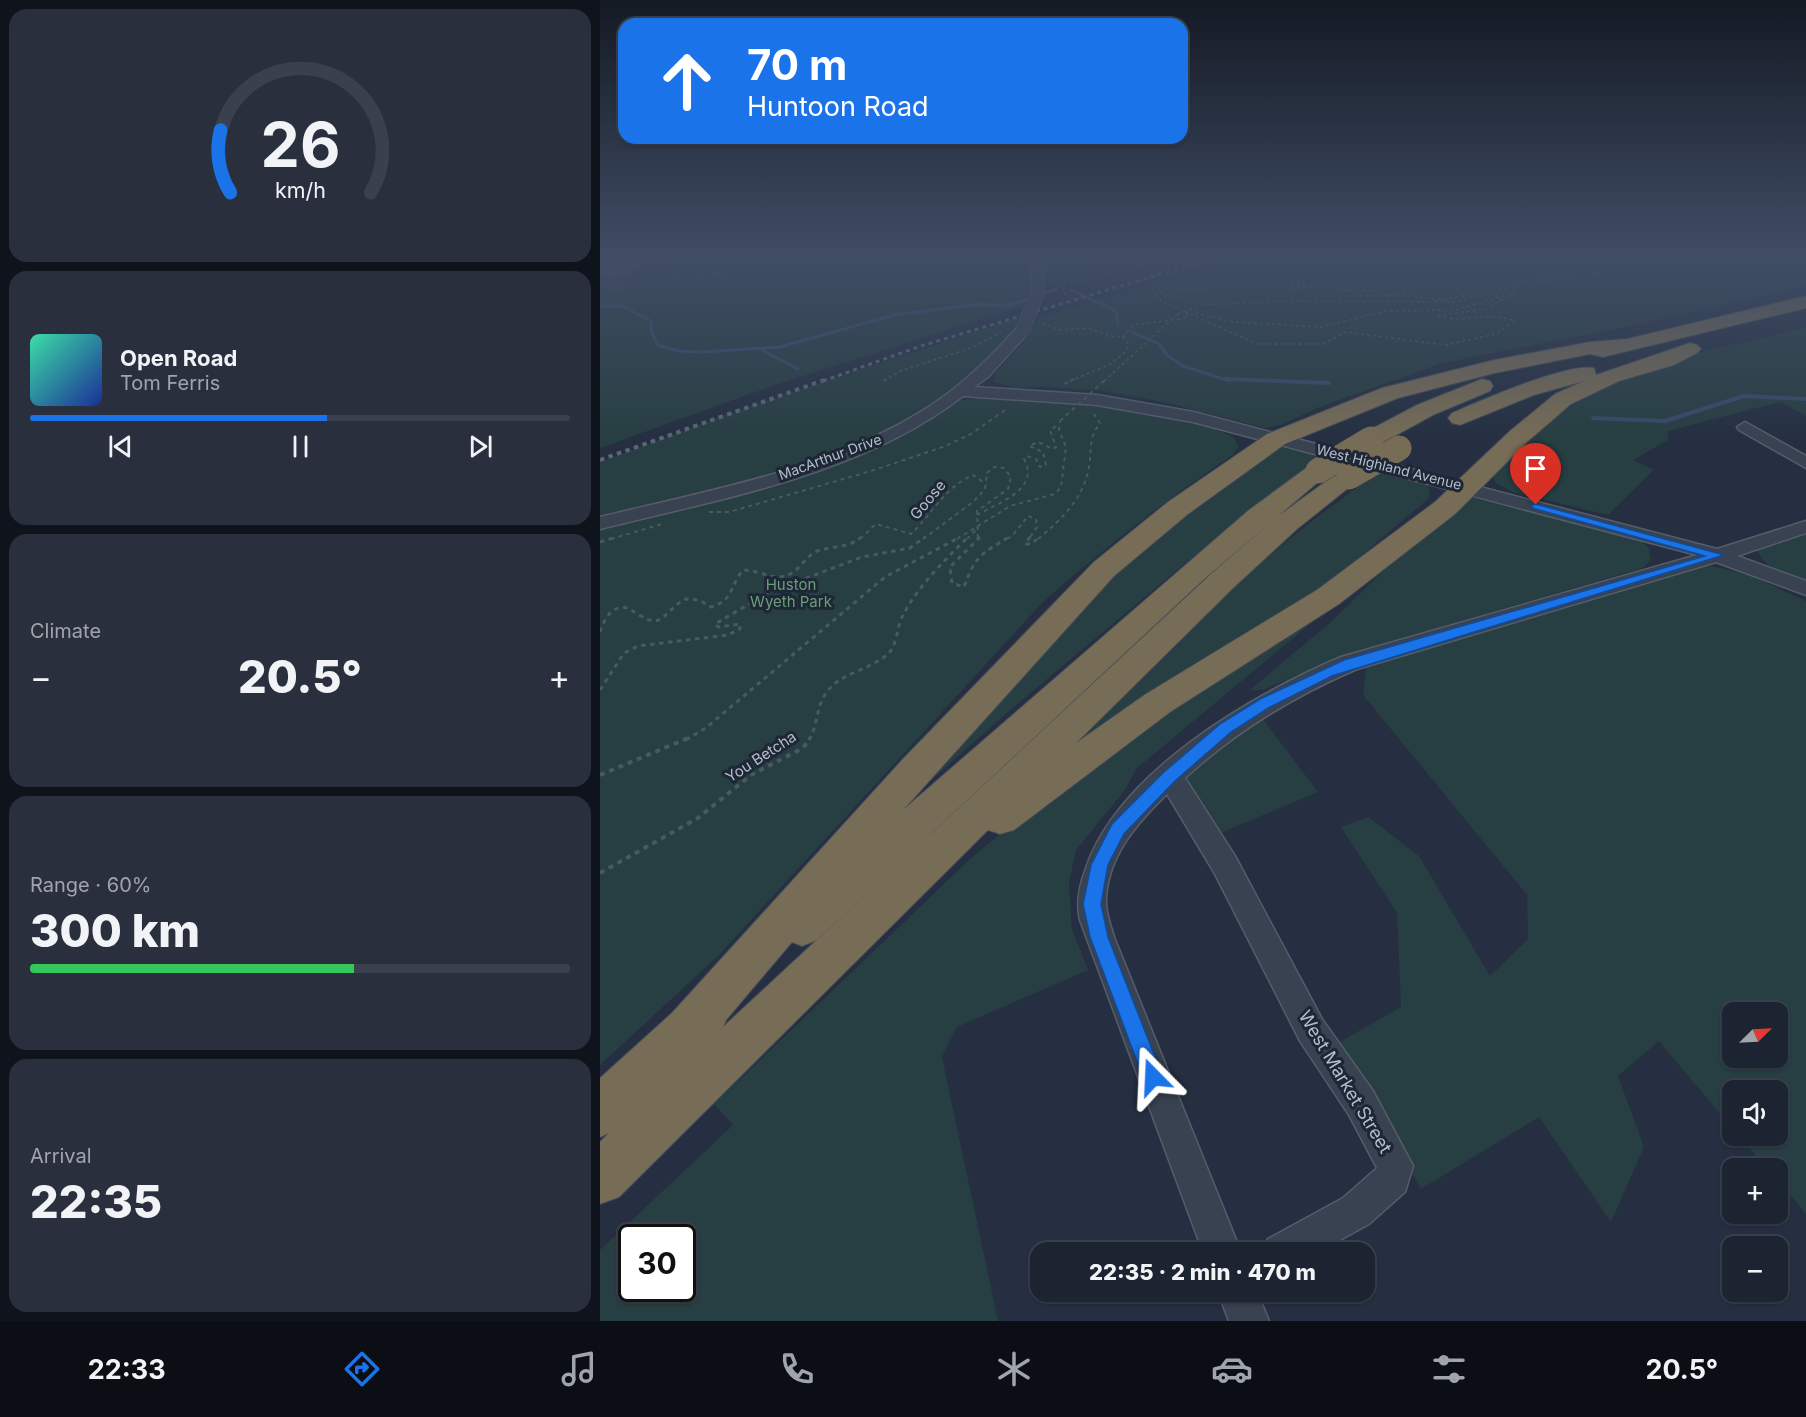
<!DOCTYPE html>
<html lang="en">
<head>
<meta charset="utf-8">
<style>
  :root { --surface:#1c2331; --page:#292f3d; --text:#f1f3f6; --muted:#a0a4ab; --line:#3a404d; --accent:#1a73e8 }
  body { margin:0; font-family:Inter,sans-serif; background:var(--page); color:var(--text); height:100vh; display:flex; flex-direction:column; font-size:22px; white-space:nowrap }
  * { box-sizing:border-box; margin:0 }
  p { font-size:20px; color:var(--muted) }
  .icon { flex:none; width:33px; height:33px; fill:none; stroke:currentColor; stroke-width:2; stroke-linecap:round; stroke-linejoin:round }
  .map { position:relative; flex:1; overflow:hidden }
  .sheet { display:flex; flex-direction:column; gap:9px; padding:9px; background:#0f131b; width:600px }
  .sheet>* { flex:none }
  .top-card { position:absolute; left:18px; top:18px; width:570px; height:126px; border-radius:18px; box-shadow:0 2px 4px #0004,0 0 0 2px var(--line); background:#1a73e8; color:#fff; overflow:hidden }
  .needle { width:39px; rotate:66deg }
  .buttons { position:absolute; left:1122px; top:1002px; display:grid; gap:12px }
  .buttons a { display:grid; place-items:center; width:66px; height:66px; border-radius:12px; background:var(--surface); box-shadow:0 2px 4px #0004,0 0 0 2px var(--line); font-size:30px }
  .speed { position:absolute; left:18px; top:1224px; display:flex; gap:12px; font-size:30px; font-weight:700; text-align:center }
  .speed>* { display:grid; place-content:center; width:78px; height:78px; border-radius:50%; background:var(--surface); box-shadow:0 2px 4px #0004,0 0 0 2px var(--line); line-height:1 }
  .speed .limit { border:3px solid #111; border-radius:9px; background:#fff; color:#111 }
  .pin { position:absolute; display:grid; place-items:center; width:51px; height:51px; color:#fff; margin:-62px -26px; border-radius:50% 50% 50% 0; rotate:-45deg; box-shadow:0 0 6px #0007 }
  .pin .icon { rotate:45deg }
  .me { position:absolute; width:66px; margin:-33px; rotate:339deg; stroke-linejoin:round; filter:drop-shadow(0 0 4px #0008) }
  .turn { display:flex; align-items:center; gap:21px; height:126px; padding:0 30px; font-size:27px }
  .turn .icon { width:78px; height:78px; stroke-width:2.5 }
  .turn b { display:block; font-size:42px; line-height:51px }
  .big { font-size:45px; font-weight:800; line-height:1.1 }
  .sheet .widget { flex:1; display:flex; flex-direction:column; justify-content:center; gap:9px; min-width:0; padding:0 21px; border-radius:18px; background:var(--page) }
  .sheet .dial { align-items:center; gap:0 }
  .dial svg { height:156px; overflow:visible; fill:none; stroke:var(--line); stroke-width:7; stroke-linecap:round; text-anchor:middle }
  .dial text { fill:var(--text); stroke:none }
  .song { display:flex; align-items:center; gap:18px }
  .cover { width:72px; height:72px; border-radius:9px; background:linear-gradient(135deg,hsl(160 70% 55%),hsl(230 70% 35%)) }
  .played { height:6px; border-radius:3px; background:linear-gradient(90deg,var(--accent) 55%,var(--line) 55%) }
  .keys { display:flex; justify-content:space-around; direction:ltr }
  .heat { display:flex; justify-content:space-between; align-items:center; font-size:33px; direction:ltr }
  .charge { height:9px; border-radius:4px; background:linear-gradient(90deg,#34c759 60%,var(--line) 0) }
  .trip { position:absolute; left:430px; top:1242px; width:345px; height:60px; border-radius:18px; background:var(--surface); box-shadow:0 2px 4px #0004,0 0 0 2px var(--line); font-weight:800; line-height:60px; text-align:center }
  .dock { display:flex; height:96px; justify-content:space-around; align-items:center; background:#0b0e14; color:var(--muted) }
  .dock .icon { width:42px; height:42px }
  .dock .selected { color:var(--accent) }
  .dock b { font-size:27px; color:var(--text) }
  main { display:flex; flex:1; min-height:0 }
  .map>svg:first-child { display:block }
  .green { fill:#273e42; fill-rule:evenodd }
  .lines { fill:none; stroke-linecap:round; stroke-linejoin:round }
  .stream-far1 { stroke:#384a69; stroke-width:3 }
  .stream { stroke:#384a69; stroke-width:4 }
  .minor-casing { stroke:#545d6b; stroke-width:3 }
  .highway-casing { stroke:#414a58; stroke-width:2 }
  .path-far3 { stroke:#455b5f; stroke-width:1.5; stroke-dasharray:3 3; stroke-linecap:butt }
  .path-far2 { stroke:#455b5f; stroke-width:2; stroke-dasharray:4 4; stroke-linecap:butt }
  .path-far1 { stroke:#455b5f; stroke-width:3; stroke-dasharray:4.5 4.5; stroke-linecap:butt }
  .path { stroke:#455b5f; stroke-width:4; stroke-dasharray:5 5; stroke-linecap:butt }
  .minor { fill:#394251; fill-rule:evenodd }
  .highway { fill:#776c56; fill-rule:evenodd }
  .rail-far1 { stroke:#5b6578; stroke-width:3; stroke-dasharray:4 4; stroke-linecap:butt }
  .rail { stroke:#5b6578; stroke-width:4; stroke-dasharray:4.5 4.5; stroke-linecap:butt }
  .minor-bridge-casing { stroke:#545d6b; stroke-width:15; stroke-linecap:butt }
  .highway-bridge-casing { stroke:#414a58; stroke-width:26; stroke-linecap:butt }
  .path-bridge-far1 { stroke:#455b5f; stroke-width:1.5; stroke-dasharray:3 3; stroke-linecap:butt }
  .path-bridge { stroke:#455b5f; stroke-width:2; stroke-dasharray:4 4; stroke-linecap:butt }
  .minor-bridge { stroke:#394251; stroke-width:14 }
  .highway-bridge { stroke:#776c56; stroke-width:25 }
  .wall { fill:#384253 }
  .shaded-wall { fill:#2e3644 }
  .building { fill:#414d61; stroke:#2e3644; stroke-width:1.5 }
  .route { fill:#1a73e8; stroke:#114b97; stroke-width:1.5 }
  .labels { text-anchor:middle; stroke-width:6; stroke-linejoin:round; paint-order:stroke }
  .far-street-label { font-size:14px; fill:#b6bdcb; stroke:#1e2736 }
  .street-label { font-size:15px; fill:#b6bdcb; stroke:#1e2736 }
  .park-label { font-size:15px; fill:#6c9d7a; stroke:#1e2736 }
  .near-street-label { font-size:18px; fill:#b6bdcb; stroke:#1e2736 }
</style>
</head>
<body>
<main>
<section class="sheet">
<div class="widget dial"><svg viewBox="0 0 100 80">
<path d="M14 69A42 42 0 1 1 86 69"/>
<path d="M14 69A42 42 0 0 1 9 37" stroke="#1a73e8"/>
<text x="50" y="56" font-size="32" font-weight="700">26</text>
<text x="50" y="72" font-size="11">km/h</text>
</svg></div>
<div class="widget">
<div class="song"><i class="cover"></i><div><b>Open Road</b><p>Tom Ferris</p></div></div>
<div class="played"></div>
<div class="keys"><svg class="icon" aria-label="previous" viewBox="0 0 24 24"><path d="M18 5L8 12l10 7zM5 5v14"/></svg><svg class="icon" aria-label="pause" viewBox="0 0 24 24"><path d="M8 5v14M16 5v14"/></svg><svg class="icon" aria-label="next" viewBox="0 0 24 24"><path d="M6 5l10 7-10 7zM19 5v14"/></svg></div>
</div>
<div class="widget"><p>Climate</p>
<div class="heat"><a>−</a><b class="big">20.5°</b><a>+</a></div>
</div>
<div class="widget"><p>Range · 60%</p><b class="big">300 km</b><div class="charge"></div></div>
<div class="widget"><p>Arrival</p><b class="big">22:35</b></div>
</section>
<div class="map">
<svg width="1206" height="1321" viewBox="0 0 1206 1321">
  <rect width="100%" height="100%" fill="#252f41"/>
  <g class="green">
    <path d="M0 256H425L430 271 425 305 178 384 0 448Z"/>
    <path d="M441 256H472L493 267H516L457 284 449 282Z"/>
    <path d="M652 256H1206V286L1011 330 842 363 717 408 681 425 665 428 568 403 503 391 445 387 417 388 394 382 395 374 432 332 440 317Z"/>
    <path d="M422 316 406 343 343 395 357 400 395 398 500 405 598 422 633 437 639 446 634 454C567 499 503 549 442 603L118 956 0 1065V462L127 414Z"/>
    <path d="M1206 327V416L1180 402 1068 431V440L1033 460 1054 470 1008 515 913 492 896 483 891 473 896 463C926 441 956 415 988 396 1053 358 1134 346 1206 327Z"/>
    <path d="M674 443 723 455 577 570 409 711 245 857 469 599Z"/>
    <path d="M783 470 826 484 830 491 828 499 730 582 686 614 442 770C551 664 655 555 783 470Z"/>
    <path d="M864 496 1039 539 1049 549 1051 560 1043 568 741 656 665 689 649 691 734 619 831 524Z"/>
    <path d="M1206 527V585C1185 577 1167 571 1157 550L1161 543Z"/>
    <path d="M1102 564 1147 574 1206 601V1214L1178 1180V1168H1167L1139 1136H1178V1090H1132V1128L1059 1041 1018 1076 1044 1147 1011 1222 939 1117 821 1189 738 1043 801 1007 797 913 741 827 768 817 819 856 890 976 928 939 927 895 763 695 767 665ZM1132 1012H1178V1058H1132Z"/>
    <path d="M721 615 536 769 525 790 476 850 469 883 472 929 488 970 357 1027 342 1057 398 1321H0V1250L133 1125 114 1104 371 858 430 809 638 662ZM32 1238H82V1288H32Z"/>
    <path d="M659 714 718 792 611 837 581 785 583 768Z"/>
  </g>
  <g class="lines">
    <g class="stream-far1">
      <path d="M471 290 516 311 518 325"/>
      <path d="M0 306H23L51 321V331L58 345 78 351 103 352 180 347 294 315 383 304 407 306 457 289"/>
      <path d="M532 332 559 344 567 355 583 366 630 381"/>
      <path d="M162 350 198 369"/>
    </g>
    <g class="stream">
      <path d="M625 379 729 383"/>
      <path d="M993 418 1065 421 1144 396 1206 399"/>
    </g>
    <g class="minor-casing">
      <g id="minor">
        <path d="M427 256H439L444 271 442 274H434Z"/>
        <path d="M423 326 430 330 428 333 388 377 374 387 497 395 594 412 1117 549 1206 521V533L1137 556 1206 581V595L1116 562 757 669C694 696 636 731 585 778L635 856 722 1019 773 1091 813 1166 805 1192 769 1224 718 1252H662L668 1239 743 1198 777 1168 749 1115 700 1041 615 874 567 794C536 824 505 859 506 905 507 916 511 927 514 937L641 1252H603L480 920C476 903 479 887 485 871 516 773 652 695 741 657L1097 555 593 422 497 405 363 396C260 475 124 498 0 529V517C111 490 233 469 330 406 364 384 391 356 418 327Z"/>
        <path d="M1145 422 1206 456V468L1139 430 1137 427Z"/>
        <path d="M618 1292H657L669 1321H629Z"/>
      </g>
    </g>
    <g class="highway-casing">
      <g id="highway">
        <path d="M1206 296V308L1003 357 990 354 895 373 798 398 685 444 588 514 514 576 303 810 649 510 709 466 718 463 727 466 731 471 603 580 217 940 202 946 192 942 126 1020 123 1027 611 574 677 517 740 471 749 469 758 471 762 477 697 529 633 588 476 743 546 694 717 590 835 502 910 431 955 394 984 381 934 395 860 425 852 423 848 418 852 413C880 401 968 362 994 368L996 375 1090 343 1097 345 1101 349 1097 353 1074 365 1019 381 971 404 928 441 855 514 739 604 570 712 414 830 400 834 388 830 19 1197 0 1204V1142L9 1133 0 1137V1078L72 1013 303 759 494 562 568 502 667 434 782 388 894 360 990 342 1027 339Z"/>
        <path d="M882 379 890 381 893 386 890 391 833 415 780 444 771 446 762 444 759 439 762 434 817 405Z"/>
      </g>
    </g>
    <g class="path-far3">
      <path d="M73 256 70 258 119 274"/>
      <path d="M0 264 7 261"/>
      <path d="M53 275 113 276 181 264"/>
      <path d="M938 282 1020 270 1053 259 1078 256"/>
      <path d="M913 293 886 309 836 316C862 324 889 311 915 321L895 334 847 345 745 332 723 344H657L563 302 553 293V289L558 288 566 297 578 299 575 293 577 290 698 282 707 284 687 289 742 285 745 287 739 291 770 290 758 295 760 296 804 295 845 300 914 282 1017 264 1042 256"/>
      <path d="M466 295 462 285 577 256"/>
      <path d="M595 313 634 322 721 327 786 311 856 310 913 293 917 285"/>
      <path d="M578 314 603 305 689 301 857 302 920 284"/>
      <path d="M442 323 459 330 489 328 513 337H523L533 325 581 319 588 317 585 311"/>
      <path d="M284 381 300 371 374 347 401 332"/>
      <path d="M470 381 509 365 524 353 529 345 523 337"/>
    </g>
    <g class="path-far2">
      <path d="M284 381 286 379"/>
      <path d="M464 384 474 379"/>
      <path d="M109 512H129L271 471 343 447 371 434 408 408"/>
      <path d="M377 515C398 503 441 489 424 459L427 456 436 459 440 467 446 465 443 452 429 446 438 442 453 449 456 447 450 430 458 425"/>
      <path d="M11 539 62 524"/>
      <path d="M260 539 276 524 311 534C332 514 345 487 373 475L386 484"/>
      <path d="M323 539 373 502 385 489 387 473 394 467 404 468 411 477 408 489 377 511 378 539"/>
      <path d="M357 539 410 506 455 494 461 487 466 447 459 430 460 421"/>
      <path d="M367 539 377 529"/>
      <path d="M407 539 413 535 428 516 436 519 437 527 429 539"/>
      <path d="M438 539C461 520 484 498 489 467 492 449 488 439 500 423L494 414"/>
    </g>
    <g class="path-far1">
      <path d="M380 537 350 567 352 583 364 587C375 556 381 554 409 537"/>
      <path d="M430 537 425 544H431L440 537"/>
      <path d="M0 542 16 537"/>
      <path d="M0 632C5 618 11 605 28 608 63 631 56 620 84 599L99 600 111 607C135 600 129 586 143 570 156 570 168 577 179 577 199 576 202 558 217 551 231 546 250 548 261 537"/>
      <path d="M0 690 24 653 38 646 128 635 140 629V624L118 627 115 624 170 592 262 557 310 548 325 537"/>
      <path d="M86 740 107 727 285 577 360 537"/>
      <path d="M209 740C218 725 216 707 226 693 241 672 271 670 289 653 297 645 297 626 303 615 319 585 344 561 368 537"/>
    </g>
    <g class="path">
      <path d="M0 775 88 738"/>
      <path d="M0 873 98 818 151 775 203 748 210 738"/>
    </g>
    <use href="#minor" class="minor"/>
    <use href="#highway" class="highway"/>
    <path class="rail-far1" d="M223 381 321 346 621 256"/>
    <path class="rail" d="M0 460 227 379"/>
    <g class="minor-bridge-casing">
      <path id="minor-bridge" d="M423 330 437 294 438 271"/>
    </g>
    <g class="highway-bridge-casing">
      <g id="highway-bridge">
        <path d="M718 471 771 439"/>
        <path d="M749 477 799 448"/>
      </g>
    </g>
    <path class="path-bridge-far1" d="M504 381 578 314"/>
    <path class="path-bridge" d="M460 421 506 379"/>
    <use href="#minor-bridge" class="minor-bridge"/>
    <use href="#highway-bridge" class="highway-bridge"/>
  </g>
  <path class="wall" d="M76 260 37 287 26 291 0 288V265Z"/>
  <path class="shaded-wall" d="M58 256H75L76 260 37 287 26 291 20 278Z"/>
  <path class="building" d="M15 256H58L31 274 20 278 0 276V265Z"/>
  <linearGradient id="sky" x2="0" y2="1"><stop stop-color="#141a24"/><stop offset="0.58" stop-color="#404d65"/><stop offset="1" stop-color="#404d65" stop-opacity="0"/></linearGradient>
  <rect width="1206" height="441" fill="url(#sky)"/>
  <path class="route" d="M932 503 1124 555 732 676 670 707 631 732 575 781 524 834 508 865 501 904 508 937 563 1077 560 1085 553 1088 546 1085 490 937 483 904 491 865 512 824 564 772 620 724 660 699 744 660 1105 556 932 508Z"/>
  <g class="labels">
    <g class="far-street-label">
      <text transform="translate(230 457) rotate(-20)" y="5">MacArthur Drive</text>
      <text transform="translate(789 467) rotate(14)" y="5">West Highland Avenue</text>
    </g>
    <g class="street-label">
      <text transform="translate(328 500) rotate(-50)" y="5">Goose</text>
      <text transform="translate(161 757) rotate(-33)" y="5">You Betcha</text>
    </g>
    <g class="park-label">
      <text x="191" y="590">Huston<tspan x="191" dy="17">Wyeth Park</tspan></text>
    </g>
    <g class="near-street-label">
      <text transform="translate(745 1082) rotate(59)" y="6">West Market Street</text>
    </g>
  </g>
</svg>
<div class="buttons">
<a><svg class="needle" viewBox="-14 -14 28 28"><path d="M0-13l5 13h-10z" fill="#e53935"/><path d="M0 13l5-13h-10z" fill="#a0a4ab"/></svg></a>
<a><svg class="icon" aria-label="sound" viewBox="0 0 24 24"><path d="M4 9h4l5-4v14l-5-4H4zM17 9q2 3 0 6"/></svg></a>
<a>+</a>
<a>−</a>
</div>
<div class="speed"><div class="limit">30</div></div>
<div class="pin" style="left:936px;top:505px;background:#d93025"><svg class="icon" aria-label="arrive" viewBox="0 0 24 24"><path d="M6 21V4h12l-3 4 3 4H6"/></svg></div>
<svg class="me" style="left:553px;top:1077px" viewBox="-20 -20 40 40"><path d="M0-17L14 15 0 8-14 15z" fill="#1a73e8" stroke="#fff" stroke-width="4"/></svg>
<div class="trip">22:35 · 2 min · 470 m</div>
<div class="top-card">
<div class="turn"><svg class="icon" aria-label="ahead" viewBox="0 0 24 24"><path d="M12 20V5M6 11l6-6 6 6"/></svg><div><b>70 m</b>Huntoon Road</div></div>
</div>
</div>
</main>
<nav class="dock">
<b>22:33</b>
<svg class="icon selected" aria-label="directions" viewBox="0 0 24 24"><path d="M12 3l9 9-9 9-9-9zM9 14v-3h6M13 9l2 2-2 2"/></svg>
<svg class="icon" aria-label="music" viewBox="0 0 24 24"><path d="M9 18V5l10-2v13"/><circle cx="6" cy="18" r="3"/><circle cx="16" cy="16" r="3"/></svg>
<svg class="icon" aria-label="phone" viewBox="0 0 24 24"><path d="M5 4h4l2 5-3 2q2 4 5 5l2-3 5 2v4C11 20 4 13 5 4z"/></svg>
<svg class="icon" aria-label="climate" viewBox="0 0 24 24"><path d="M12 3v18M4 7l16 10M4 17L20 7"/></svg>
<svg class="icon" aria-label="car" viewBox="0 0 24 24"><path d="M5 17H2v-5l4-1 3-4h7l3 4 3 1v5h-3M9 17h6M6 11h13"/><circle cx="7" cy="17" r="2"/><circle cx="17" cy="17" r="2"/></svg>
<svg class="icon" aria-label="filters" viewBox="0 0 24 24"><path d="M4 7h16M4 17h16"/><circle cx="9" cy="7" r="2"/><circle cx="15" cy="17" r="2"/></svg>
<b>20.5°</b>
</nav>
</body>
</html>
